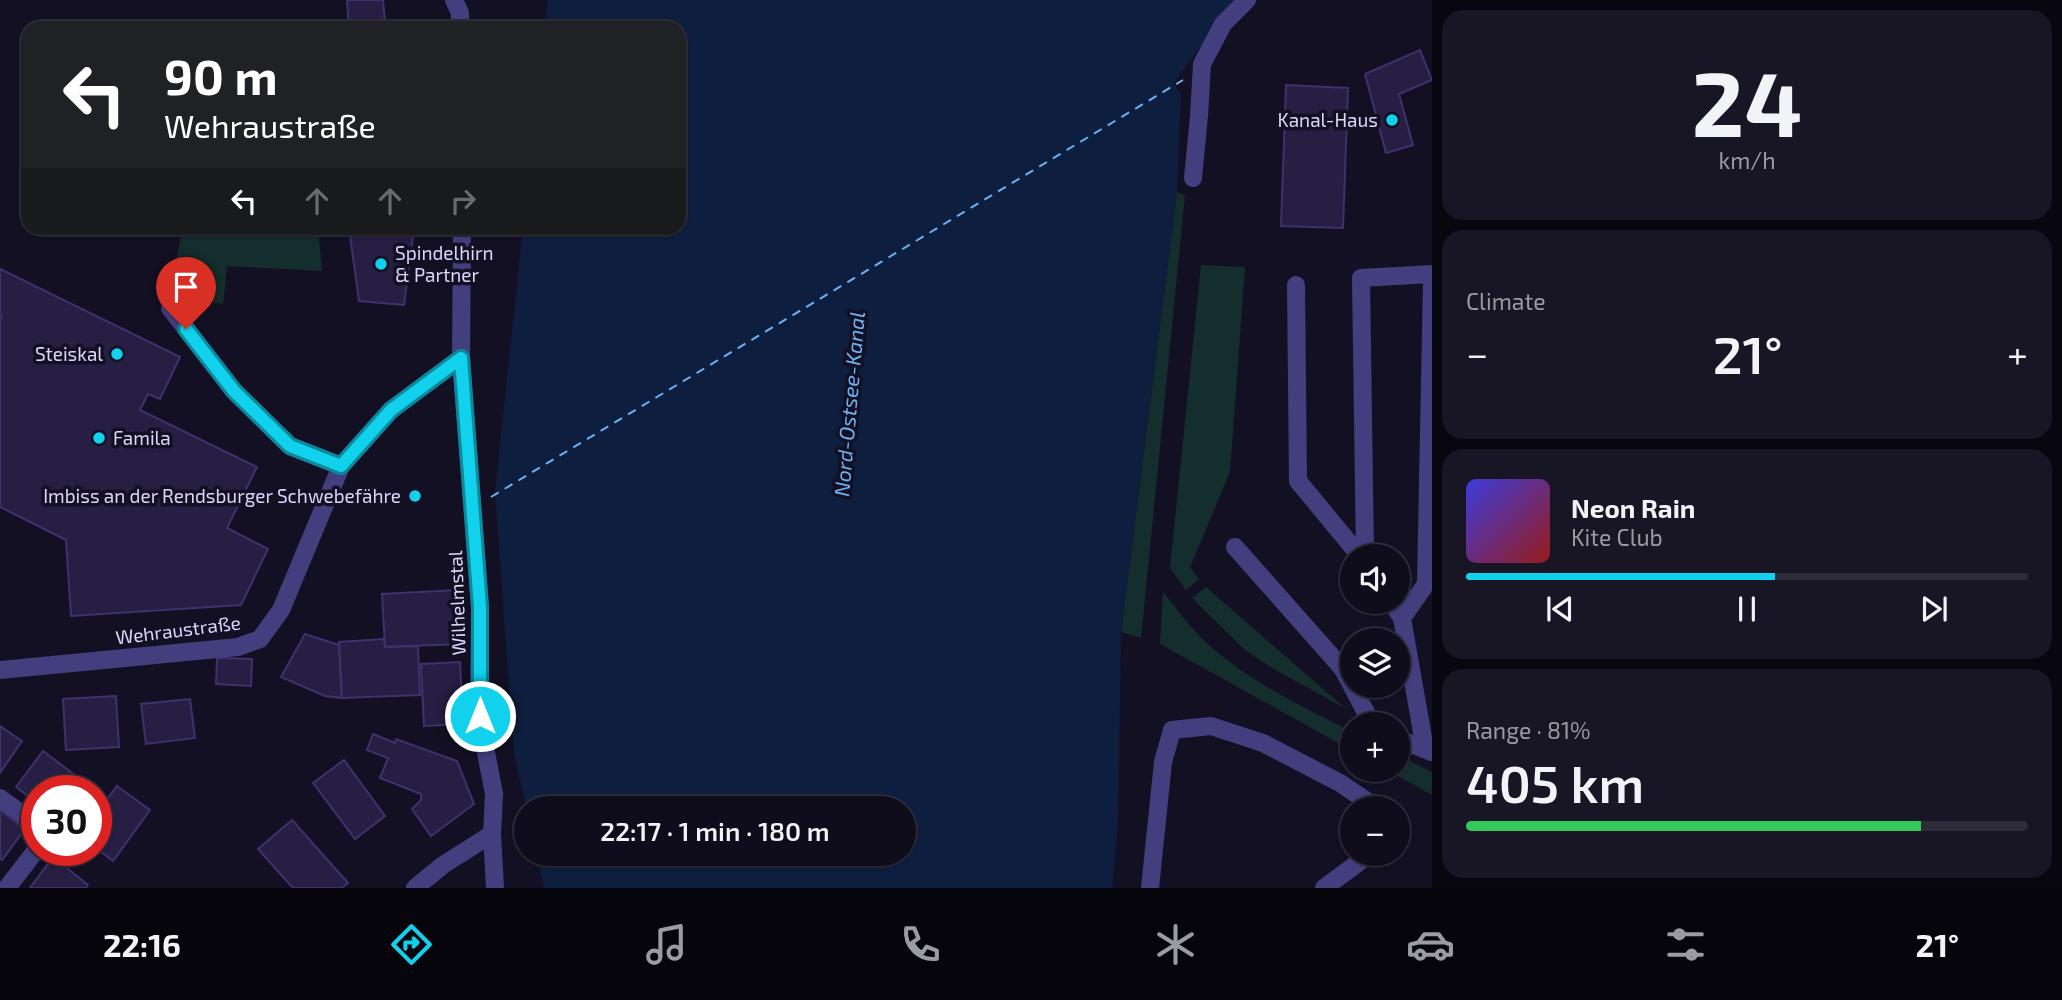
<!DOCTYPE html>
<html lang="en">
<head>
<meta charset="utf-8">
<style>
  :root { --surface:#0f0c1b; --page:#181524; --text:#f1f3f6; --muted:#9b9ba3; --line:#2f2c3a; --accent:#11d1ed }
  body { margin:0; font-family:"Exo 2",sans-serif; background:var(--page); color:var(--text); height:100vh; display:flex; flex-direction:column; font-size:26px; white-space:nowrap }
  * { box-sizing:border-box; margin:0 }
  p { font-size:23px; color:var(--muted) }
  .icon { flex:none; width:38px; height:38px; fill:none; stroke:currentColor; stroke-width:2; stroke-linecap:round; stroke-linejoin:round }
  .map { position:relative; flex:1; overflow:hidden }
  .panel { display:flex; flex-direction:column; gap:10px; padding:10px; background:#08070f; width:630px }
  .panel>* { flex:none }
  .guide { position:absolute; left:21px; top:21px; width:665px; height:214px; border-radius:21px; box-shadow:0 2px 5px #0004,0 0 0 2px var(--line); background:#202124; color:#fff; overflow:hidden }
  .buttons { position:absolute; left:1340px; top:544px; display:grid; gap:14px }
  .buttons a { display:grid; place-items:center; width:70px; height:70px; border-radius:50%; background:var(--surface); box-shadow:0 2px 5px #0004,0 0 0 2px var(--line); font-size:35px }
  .speed { position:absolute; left:21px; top:775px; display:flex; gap:14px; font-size:35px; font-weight:700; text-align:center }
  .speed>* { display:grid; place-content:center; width:91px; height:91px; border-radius:50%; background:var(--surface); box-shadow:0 2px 5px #0004,0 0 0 2px var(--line); line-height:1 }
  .speed .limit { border:10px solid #d22; background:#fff; color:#111 }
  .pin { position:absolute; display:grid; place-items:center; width:60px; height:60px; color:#fff; margin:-72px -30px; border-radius:50% 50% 50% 0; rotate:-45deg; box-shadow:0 0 7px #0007 }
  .pin .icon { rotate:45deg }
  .me { position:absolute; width:77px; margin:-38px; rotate:0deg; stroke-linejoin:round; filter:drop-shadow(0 0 5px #0008) }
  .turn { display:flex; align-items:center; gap:24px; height:147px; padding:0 28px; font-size:32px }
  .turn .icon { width:91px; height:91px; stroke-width:2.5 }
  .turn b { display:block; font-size:49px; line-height:60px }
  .lanes { display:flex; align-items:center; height:66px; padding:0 28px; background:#0003; justify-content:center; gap:35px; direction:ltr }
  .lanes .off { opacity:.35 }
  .big { font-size:52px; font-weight:600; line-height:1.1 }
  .panel .tile { flex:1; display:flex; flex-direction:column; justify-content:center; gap:10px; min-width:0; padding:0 24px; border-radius:21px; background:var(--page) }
  .panel .dial { align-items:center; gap:0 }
  .dial b { font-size:91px; line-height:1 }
  .song { display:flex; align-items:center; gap:21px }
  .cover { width:84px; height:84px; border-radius:10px; background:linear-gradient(135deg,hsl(240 70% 55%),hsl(0 70% 35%)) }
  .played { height:7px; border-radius:4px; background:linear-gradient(90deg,var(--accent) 55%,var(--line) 55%) }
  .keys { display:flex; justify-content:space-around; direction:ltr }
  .heat { display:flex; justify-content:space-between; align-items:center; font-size:38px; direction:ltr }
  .charge { height:10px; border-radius:5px; background:linear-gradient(90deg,#34c759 81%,var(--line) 0) }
  .trip { position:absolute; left:514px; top:796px; width:402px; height:70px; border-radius:35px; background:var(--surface); box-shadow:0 2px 5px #0004,0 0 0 2px var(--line); font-weight:600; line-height:70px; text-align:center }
  .dock { display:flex; height:112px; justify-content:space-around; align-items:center; background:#06050b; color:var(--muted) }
  .dock .icon { width:49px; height:49px }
  .dock .current { color:var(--accent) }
  .dock b { font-size:32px; color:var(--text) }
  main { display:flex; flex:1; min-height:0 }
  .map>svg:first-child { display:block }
  .green { fill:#142d2d }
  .water { fill:#0e1e3f }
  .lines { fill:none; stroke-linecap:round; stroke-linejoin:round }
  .ferry { stroke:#6bb1f5; stroke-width:2; stroke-dasharray:9 7; stroke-linecap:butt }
  .building { fill:#261e43; stroke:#3f316e; stroke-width:2 }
  .minor { stroke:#433f7f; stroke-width:18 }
  .route-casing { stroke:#0b889a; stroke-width:18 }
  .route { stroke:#11d1ed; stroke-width:12 }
  .poi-dot { fill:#11d1ed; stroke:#141024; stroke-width:2.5 }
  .labels { text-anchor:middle; stroke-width:7; stroke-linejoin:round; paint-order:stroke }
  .poi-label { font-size:19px; fill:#dbd6fc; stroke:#141024; text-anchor:end }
  .street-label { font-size:19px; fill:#dbd6fc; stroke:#141024 }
  .water-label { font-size:21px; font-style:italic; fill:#6bb1f5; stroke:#141024 }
</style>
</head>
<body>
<main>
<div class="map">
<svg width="1432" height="888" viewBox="0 0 1432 888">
  <rect width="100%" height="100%" fill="#141024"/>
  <g class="green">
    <path d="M1177 192 1185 195 1141 638 1121 632Z"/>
    <path d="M183 228H318L322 271 227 266 223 304 169 294Z"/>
    <path d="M1201 265 1245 267 1230 472 1190 567 1199 579 1186 590 1170 568Z"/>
    <path d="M1206 587 1346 709 1267 665 1244 649 1192 598Z"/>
    <path d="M1163 592C1178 610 1192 630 1209 645 1247 680 1307 709 1353 732V751L1160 644Z"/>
    <path d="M1398 755 1432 772V795L1387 770H1398Z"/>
  </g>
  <path class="water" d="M548 0H1235L1173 84 1181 93 1177 192 1121 632 1118 822 1112 888H544L536 854H905V808H527V811L514 754 495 492 523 228H679V28H545Z"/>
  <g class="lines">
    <path class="ferry" d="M491 497 1183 80"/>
  </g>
  <g class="building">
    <path d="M347 0H383L385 22H423L424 28H349Z"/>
    <path d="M1420 50 1432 80 1399 94 1413 145 1386 153 1365 74Z"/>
    <path d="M1286 85 1348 88 1343 228 1281 226Z"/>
    <path d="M349 228H414L404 305 359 301Z"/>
    <path d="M0 269 180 357 160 399 148 394 140 410 257 467 227 528 268 549 241 605 71 616 66 540 0 507V321L2 316 0 315Z"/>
    <path d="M457 590 460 644 385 647 382 594Z"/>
    <path d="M305 634 339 645 342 698 325 696 281 677Z"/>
    <path d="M384 639 385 647 418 646 420 695 342 698 339 642Z"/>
    <path d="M217 658 252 659 251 686 216 684Z"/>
    <path d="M460 662 463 724 424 726 421 664Z"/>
    <path d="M116 696 119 747 66 750 63 699Z"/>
    <path d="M190 699 195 738 146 744 141 704Z"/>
    <path d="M0 726 22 741 0 773Z"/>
    <path d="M373 734 395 743 396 739 457 761 474 804 431 836 412 809 421 800V794L380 778 388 758 367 750Z"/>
    <path d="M43 751 80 779 71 791H37V803L16 787Z"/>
    <path d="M344 760 385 816 355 839 313 783Z"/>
    <path d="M117 786 150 810 113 861 96 848V814Z"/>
    <path d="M0 810 25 829 2 860 0 858Z"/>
    <path d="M292 820 348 883 342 888H293L258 849Z"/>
    <path d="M53 857 88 885 86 888H30Z"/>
  </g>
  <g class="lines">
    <g class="minor">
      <path d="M454 0 460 13V28"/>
      <path d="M1193 178 1199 116 1202 64 1223 24 1247 0"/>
      <path d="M462 228 461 358 480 607 479 716 494 794 492 834 495 888"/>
      <path d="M1296 285 1298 481 1360 556"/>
      <path d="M170 308 234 391 290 446 341 466"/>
      <path d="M1235 547 1343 669 1372 724"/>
      <path d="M1365 556 1361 278 1432 274"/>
      <path d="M1391 602 1402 618"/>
      <path d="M0 670 238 647 260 639 281 610 341 466 391 410 461 358"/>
      <path d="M1398 739 1432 752"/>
      <path d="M1425 749 1402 618 1426 584 1432 281"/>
      <path d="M0 798 37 825"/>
      <path d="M7 888 37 849"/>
      <path d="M415 888 443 865 492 834"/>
      <path d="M1150 888 1163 762 1172 730 1211 726 1263 743 1340 783 1377 808"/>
      <path d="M1324 888 1370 854"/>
    </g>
  </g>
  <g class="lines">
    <g class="route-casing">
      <path id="route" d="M186 329 234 391 290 446 341 466 391 410 461 358 480 607V716"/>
    </g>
    <use href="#route" class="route"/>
  </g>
  <g class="poi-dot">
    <circle cx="1392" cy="120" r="7"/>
    <circle cx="381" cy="264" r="7"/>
    <circle cx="117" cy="354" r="7"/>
    <circle cx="99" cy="438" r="7"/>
    <circle cx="415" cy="496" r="7"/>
  </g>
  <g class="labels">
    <g class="poi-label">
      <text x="1378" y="127">Kanal-Haus</text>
      <text x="395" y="260" text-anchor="start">Spindelhirn<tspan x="395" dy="22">&amp; Partner</tspan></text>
      <text x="103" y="361">Steiskal</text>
      <text x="113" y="445" text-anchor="start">Famila</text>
      <text x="401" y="503">Imbiss an der Rendsburger Schwebefähre</text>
    </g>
    <g class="street-label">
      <text transform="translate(457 603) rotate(-92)" y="7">Wilhelmstal</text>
      <text transform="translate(178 630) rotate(-7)" y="7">Wehraustraße</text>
    </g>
    <g class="water-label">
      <text transform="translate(850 404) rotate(-85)" y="7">Nord-Ostsee-Kanal</text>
    </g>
  </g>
</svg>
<div class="buttons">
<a><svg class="icon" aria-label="sound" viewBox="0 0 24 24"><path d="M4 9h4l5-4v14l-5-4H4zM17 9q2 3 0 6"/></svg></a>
<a><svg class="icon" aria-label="layers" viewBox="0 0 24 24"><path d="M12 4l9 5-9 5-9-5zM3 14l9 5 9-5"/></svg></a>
<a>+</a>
<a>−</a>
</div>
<div class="speed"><div class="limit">30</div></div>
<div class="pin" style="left:186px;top:329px;background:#d93025"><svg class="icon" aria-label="arrive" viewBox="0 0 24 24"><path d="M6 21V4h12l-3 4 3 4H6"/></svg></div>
<svg class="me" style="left:480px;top:716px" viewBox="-20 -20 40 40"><circle r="17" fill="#11d1ed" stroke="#fff" stroke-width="3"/><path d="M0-11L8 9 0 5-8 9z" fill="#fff"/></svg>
<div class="trip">22:17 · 1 min · 180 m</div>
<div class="guide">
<div class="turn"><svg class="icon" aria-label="left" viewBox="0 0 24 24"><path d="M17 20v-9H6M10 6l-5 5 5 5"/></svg><div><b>90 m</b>Wehraustraße</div></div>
<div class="lanes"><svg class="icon" aria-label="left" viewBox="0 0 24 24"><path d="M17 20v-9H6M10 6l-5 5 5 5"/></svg><svg class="icon off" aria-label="ahead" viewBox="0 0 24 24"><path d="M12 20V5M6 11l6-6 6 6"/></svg><svg class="icon off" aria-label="ahead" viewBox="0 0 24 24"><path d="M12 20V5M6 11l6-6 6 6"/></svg><svg class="icon off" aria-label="right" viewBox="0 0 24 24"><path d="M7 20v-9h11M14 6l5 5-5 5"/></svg></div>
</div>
</div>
<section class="panel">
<div class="tile dial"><b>24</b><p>km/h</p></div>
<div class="tile"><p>Climate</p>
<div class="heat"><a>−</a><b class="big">21°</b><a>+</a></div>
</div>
<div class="tile">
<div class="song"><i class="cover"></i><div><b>Neon Rain</b><p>Kite Club</p></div></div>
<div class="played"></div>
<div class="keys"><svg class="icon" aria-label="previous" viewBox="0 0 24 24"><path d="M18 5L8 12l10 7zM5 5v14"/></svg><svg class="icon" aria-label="pause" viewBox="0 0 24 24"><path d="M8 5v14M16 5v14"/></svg><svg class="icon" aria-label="next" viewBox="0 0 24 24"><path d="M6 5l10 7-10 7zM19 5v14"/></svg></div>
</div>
<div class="tile"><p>Range · 81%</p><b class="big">405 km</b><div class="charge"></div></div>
</section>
</main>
<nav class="dock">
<b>22:16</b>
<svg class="icon current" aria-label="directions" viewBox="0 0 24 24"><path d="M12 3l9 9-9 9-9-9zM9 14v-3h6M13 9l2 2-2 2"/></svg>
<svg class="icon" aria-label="music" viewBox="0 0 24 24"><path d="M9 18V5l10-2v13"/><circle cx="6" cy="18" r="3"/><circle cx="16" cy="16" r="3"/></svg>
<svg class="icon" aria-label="phone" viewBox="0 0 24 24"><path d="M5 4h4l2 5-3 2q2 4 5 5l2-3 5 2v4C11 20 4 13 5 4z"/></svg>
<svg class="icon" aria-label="climate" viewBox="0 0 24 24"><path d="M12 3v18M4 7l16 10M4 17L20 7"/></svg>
<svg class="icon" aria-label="car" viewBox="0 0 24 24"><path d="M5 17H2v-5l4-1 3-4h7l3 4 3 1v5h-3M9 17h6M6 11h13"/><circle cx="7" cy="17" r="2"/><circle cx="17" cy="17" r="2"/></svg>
<svg class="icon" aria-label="filters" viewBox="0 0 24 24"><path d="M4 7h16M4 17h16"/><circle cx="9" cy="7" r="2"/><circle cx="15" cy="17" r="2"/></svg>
<b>21°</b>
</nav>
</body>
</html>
